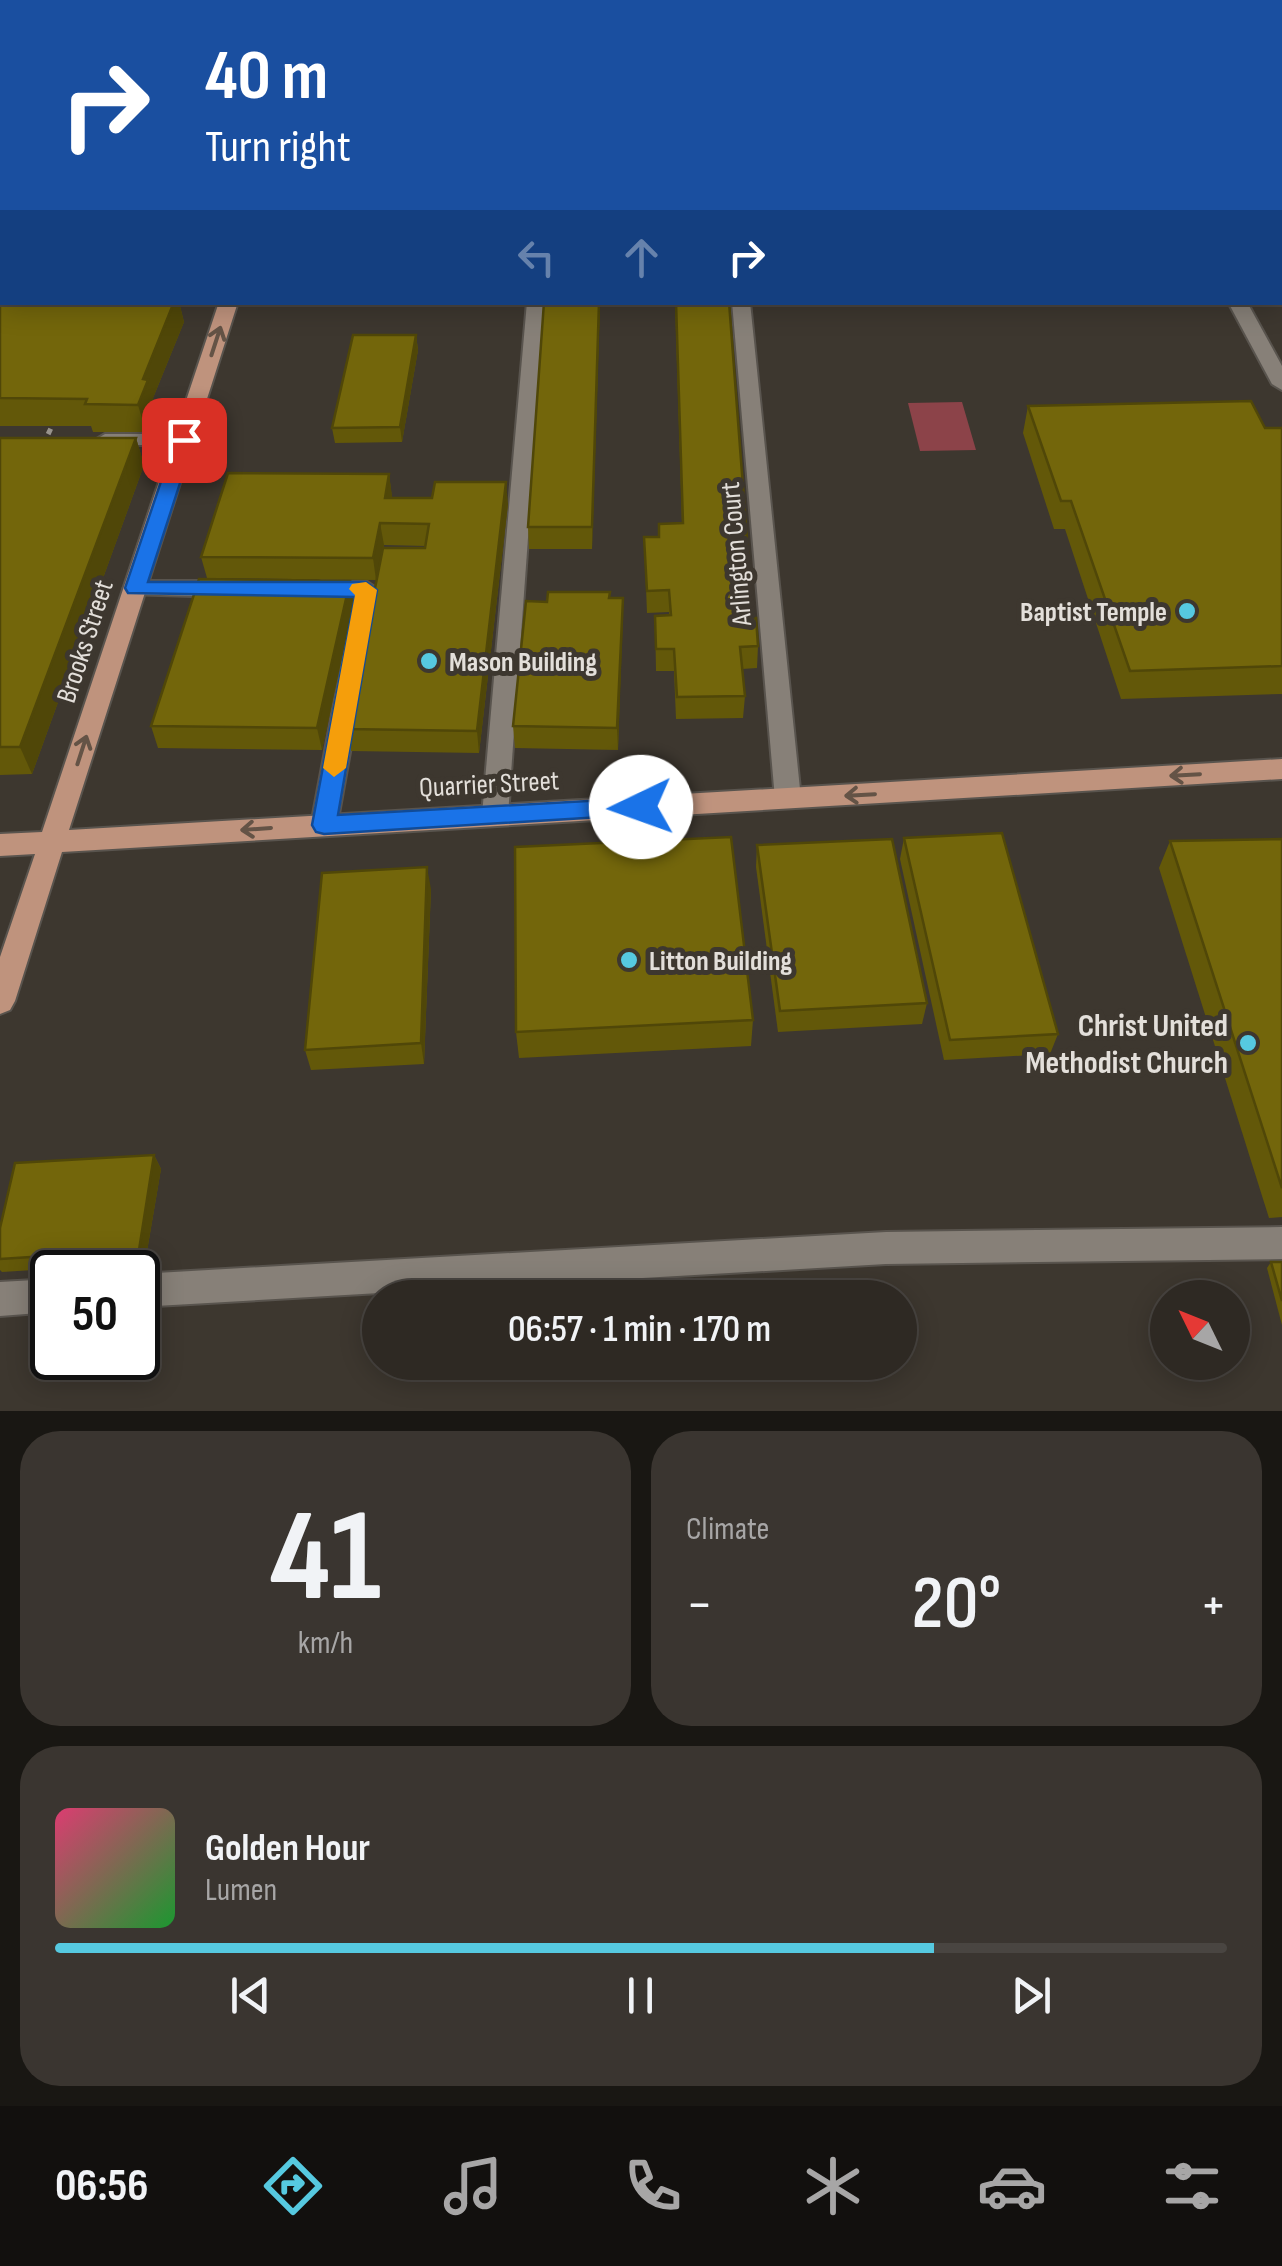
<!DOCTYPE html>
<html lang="en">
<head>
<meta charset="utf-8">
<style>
  :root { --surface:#2e2923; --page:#3a3530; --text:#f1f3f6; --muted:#a7a6a6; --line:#494541; --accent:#56c9e0 }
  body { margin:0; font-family:"Sofia Sans Condensed",sans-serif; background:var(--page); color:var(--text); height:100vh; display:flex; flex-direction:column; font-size:38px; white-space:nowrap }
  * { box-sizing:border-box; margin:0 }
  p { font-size:32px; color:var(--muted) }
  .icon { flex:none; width:55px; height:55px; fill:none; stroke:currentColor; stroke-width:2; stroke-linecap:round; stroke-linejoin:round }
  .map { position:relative; height:1411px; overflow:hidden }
  .panel { display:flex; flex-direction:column; gap:20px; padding:20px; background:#191713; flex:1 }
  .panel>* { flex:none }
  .top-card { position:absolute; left:0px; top:0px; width:1282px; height:305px; box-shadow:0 5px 25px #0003,0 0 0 2px var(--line); background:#1a4fa0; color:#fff; overflow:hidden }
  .needle { width:65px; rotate:313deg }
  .controls { position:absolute; left:1150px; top:1280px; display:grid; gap:20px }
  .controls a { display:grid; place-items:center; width:100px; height:100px; border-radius:50%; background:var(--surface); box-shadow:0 5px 25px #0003,0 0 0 2px var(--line); font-size:50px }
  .speed { position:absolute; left:30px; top:1250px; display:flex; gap:20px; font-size:50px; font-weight:700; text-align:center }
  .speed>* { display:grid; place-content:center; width:130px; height:130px; border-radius:50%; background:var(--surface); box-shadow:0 5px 25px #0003,0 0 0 2px var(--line); line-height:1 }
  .speed .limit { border:5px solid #111; border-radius:15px; background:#fff; color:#111 }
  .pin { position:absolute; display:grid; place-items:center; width:85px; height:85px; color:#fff; margin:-42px; border-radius:20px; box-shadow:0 5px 15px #0006 }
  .me { position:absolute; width:110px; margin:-55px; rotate:267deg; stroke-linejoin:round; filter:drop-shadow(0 0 8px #0008) }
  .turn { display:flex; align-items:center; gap:35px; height:210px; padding:0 40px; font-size:45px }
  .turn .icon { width:130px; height:130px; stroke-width:2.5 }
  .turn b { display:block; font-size:70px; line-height:85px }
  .lanes { display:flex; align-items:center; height:95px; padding:0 40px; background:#0003; justify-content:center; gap:50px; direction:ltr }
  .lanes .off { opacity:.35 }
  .big { font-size:75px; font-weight:600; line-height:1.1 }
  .panel .tile { flex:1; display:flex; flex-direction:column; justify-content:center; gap:15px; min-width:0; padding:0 35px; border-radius:40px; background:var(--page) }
  .panel .dial { align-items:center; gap:0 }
  .dial b { font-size:130px; line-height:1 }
  .song { display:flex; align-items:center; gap:30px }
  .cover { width:120px; height:120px; border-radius:15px; background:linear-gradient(135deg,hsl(340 70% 55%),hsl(130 70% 35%)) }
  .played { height:10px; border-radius:5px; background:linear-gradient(90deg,var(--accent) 75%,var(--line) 75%) }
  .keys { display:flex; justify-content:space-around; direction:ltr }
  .heat { display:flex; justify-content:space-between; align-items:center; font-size:55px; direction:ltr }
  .panel .tiles { flex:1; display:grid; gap:20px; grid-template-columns:1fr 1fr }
  .tile:last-child { grid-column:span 2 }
  .trip { position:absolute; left:362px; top:1280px; width:555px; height:100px; border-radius:50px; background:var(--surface); box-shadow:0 5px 25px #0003,0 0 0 2px var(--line); font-weight:600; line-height:100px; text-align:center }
  .dock { display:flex; height:160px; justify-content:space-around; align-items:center; background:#12100e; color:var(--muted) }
  .dock .icon { width:70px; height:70px }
  .dock .on { color:var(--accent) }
  .dock b { font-size:45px; color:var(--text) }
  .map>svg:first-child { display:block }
  .green { fill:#8c4349 }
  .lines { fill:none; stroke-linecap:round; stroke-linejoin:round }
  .minor-casing { stroke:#59544e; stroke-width:4 }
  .major-casing { stroke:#59544e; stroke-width:4 }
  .minor { fill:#878078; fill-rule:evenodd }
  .major { fill:#bf937d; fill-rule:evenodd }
  .path-bridge { stroke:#98938c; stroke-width:5; stroke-dasharray:6 6; stroke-linecap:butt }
  .wall { fill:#635809 }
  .shaded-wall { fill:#504708 }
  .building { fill:#73660b; stroke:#504708; stroke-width:2.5 }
  .oneway { stroke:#645346 }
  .route { fill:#1a73e8; stroke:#114b97; stroke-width:2.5 }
  .slow { fill:#f59e0b }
  .poi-dot { fill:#56c9e0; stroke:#3d372f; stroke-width:4 }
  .labels { text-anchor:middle; stroke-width:10; stroke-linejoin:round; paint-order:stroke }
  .street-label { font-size:28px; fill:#e3dfda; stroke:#3d372f }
  .poi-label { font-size:28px; font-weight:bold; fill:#e3dfda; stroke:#3d372f; text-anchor:start }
  .near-poi-label { font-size:32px; font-weight:bold; fill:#e3dfda; stroke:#3d372f; text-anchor:end }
</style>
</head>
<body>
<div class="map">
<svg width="1282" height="1411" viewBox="0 0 1282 1411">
  <rect width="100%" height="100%" fill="#3d372f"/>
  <path class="green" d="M962 402 976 450 920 451 908 403Z"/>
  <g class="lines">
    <g class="minor-casing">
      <g id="minor">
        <path d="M1066 0H1080L1081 2H1067Z"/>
        <path d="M1280 53 1282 54V64L1280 63Z"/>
        <rect x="1280" y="213" width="2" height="10"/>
        <path d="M527 302H545L508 815 504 822H486L482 815Z"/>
        <path d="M732 302H750L801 799 797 806H779L775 799Z"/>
        <path d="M1228 302H1247L1282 366V390L1272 384Z"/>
        <path d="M105 434H184L194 440 184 446 98 444 95 440Z"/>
        <path d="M135 581H226L238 589 226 597 127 594 123 589 127 584Z"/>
        <path d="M321 581 367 582 379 590 337 825 333 832 324 835 315 832 311 825 354 597 313 594 309 589 313 584Z"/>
        <path d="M1282 1227V1259L886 1264 138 1307V1274L886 1232Z"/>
        <path d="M52 1279V1312L0 1316V1282Z"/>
      </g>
    </g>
    <g class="major-casing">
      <g id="major">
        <rect x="1280" y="31" width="2" height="8"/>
        <rect x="0" y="36" width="2" height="8"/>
        <path d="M0 270 2 271V282H0Z"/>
        <path d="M219 302H238L69 830 1282 759V779L62 852 15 1001 10 1010 0 1014V957L35 854 0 856V834L42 832Z"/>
      </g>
    </g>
    <use href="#minor" class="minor"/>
    <use href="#major" class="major"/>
    <path class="path-bridge" d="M43 445 52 426"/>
  </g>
  <g class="wall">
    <rect x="396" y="0" width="247" height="2"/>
    <path d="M687 0H1021V2H688Z"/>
    <rect x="1280" y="114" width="2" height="68"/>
    <rect x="1280" y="227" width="2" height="71"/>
    <path d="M0 280 2 302H179L184 322 153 398 155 407 146 432H93L91 426H0Z"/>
    <path d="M544 302H600L592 549H529L528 527Z"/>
    <path d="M675 302H729L748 553 747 575H735L739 618 758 646 757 668 742 669 745 696 743 718 676 719 674 671H656L655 616 669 615V612L647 613 644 537H658L682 523Z"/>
    <path d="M416 335 418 350 402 442 335 443 332 428Z"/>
    <path d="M1028 406 1265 428H1282V694L1121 699 1065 529H1054L1023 433Z"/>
    <path d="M0 438H136L144 465 32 774 0 775Z"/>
    <path d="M389 474 392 498 508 504 479 753 351 751 347 729 426 546 384 545 376 580 207 578 201 557Z"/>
    <path d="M350 581 354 602 322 750 158 748 151 726Z"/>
    <path d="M609 598H623L618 750 515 748 513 726 547 602Z"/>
    <path d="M904 838 1058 1034 1050 1054 944 1060 900 859Z"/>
    <path d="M1282 839V1217L1269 1218 1159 868 1170 841Z"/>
    <path d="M757 845 927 1003 922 1024 778 1032 756 867Z"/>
    <path d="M431 889 424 1064 311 1070 305 1050Z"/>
    <path d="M753 1020 751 1046 519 1058 516 1032Z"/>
    <path d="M154 1155 161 1169 145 1263 2 1272 0 1270V1228Z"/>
    <path d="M1271 1262H1282V1325L1267 1268Z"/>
  </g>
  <g class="shaded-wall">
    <path d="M2 185V226L0 230V190Z"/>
    <path d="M174 302H179L184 322 153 398 155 407 146 432 138 405 143 379Z"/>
    <path d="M599 302 600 303 592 549V527Z"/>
    <path d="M416 335 418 350 402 442 400 427Z"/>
    <path d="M136 438 144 465 32 774 20 747Z"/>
    <path d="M389 474 392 496 388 520 385 498Z"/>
    <path d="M506 482 508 504 479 753 477 731Z"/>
    <path d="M380 523 384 545 376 580 373 558Z"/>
    <path d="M350 581 354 602 322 750 317 728Z"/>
    <path d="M623 598V620L618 750 617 728Z"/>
    <path d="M427 867 431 889 424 1064 421 1043Z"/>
    <path d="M154 1155 161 1169 145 1263 139 1250Z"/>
  </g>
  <g class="building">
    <path d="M0 44H2V185L0 190Z"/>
    <rect x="1280" y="114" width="2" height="48"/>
    <path d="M1280 227H1282V276L1280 273V262H1282L1280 259Z"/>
    <path d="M0 280 2 281V302H174L143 379 148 380 138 405 85 404 87 399 0 398Z"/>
    <path d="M544 302H599L592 527H528Z"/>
    <path d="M676 302H729L748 553H733L739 618H756L758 646 740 647 745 696 677 697 674 649H656L655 616 671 615 669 590 647 591 644 537H659V524L683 523Z"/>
    <path d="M353 335H416L400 427 332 428Z"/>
    <path d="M1251 401 1265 428H1282V666L1130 671 1071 501H1061L1028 406Z"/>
    <path d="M0 438H136L20 747H0Z"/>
    <path d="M228 473 389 474 385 498H432L435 482H506L477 731 347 729 383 548H425L429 524 380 523 373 558 201 557Z"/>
    <path d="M199 579 350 581 317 728 151 726Z"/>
    <path d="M548 592H610L609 598H623L617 728 513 726 526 601 547 602Z"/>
    <path d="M1002 833 1058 1034 950 1040 904 838Z"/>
    <path d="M731 837 753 1020 516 1032 515 847Z"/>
    <path d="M892 839 927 1003 780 1011 757 845Z"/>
    <path d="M1282 839V1188L1170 841Z"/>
    <path d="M427 867 421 1043 305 1050 322 873Z"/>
    <path d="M154 1155 139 1250 0 1259V1228L15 1163Z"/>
    <path d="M1271 1262H1282V1301Z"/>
  </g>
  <defs><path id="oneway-shaft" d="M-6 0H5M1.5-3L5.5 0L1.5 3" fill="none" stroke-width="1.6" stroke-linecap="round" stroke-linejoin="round" transform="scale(2.5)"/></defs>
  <g class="oneway">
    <use href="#oneway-shaft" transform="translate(216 341) rotate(-72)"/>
    <use href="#oneway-shaft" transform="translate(82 750) rotate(-72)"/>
    <use href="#oneway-shaft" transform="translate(1185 775) rotate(177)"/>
    <use href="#oneway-shaft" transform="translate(860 795) rotate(177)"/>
    <use href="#oneway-shaft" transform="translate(256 829) rotate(176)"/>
  </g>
  <path class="route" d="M184 434 194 440 148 582H366L377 590 338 815 641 798 650 801 653 807 650 814 324 834 316 832 312 825 355 597 128 593 125 588 175 440Z"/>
  <path class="slow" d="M366 582 377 590 346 768 334 777 323 768 355 595 349 589 352 584Z"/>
  <g class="poi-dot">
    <circle cx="1187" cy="611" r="10"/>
    <circle cx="429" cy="661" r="10"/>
    <circle cx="629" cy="960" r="10"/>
    <circle cx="1248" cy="1043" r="10"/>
  </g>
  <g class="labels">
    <g class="street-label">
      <text transform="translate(735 554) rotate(-95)" y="10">Arlington Court</text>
      <text transform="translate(84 641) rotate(-72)" y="10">Brooks Street</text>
      <text transform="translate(489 783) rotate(-3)" y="10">Quarrier Street</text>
    </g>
    <g class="poi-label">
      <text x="1167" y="621" text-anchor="end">Baptist Temple</text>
      <text x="449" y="671">Mason Building</text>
      <text x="649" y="970">Litton Building</text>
    </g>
    <g class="near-poi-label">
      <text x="1228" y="1036">Christ United<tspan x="1228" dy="37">Methodist Church</tspan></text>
    </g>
  </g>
</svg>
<div class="controls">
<a><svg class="needle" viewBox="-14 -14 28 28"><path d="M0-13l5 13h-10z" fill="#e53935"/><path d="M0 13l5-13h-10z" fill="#a7a6a6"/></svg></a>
</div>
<div class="speed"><div class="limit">50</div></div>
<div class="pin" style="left:184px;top:440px;background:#d93025"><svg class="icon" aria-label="arrive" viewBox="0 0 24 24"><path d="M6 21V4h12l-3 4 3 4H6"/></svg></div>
<svg class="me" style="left:641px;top:807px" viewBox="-20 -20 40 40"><circle r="19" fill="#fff"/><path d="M0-13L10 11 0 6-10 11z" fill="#1a73e8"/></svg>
<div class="trip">06:57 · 1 min · 170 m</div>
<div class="top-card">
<div class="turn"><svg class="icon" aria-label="right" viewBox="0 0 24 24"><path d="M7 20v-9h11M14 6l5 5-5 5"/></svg><div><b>40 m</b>Turn right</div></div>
<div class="lanes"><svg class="icon off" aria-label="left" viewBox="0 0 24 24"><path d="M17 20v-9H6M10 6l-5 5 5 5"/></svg><svg class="icon off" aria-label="ahead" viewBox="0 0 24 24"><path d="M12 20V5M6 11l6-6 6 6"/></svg><svg class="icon" aria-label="right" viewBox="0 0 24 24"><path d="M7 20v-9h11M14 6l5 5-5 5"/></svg></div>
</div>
</div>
<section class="panel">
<div class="tiles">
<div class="tile dial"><b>41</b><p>km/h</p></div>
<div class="tile"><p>Climate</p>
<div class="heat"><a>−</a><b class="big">20°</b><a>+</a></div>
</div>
<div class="tile">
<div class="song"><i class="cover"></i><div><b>Golden Hour</b><p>Lumen</p></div></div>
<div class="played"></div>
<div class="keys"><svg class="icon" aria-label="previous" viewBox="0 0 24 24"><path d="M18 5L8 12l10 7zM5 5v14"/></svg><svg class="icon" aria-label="pause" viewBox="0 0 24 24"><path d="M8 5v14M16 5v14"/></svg><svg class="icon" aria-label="next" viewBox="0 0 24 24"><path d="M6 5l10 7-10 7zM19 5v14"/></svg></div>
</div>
</div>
</section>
<nav class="dock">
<b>06:56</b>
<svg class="icon on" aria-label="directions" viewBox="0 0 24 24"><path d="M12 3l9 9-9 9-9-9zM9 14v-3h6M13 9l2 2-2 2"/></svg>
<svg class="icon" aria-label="music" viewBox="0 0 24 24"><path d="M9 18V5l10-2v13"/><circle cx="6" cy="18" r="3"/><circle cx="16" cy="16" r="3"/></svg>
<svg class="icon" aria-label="phone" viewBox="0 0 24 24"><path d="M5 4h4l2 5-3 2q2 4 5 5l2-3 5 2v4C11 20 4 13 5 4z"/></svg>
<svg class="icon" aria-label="climate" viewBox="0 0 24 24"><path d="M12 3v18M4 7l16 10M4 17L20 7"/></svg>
<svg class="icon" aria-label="car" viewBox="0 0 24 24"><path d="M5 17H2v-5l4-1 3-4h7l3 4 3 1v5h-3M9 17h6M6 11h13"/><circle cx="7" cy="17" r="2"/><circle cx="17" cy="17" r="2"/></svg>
<svg class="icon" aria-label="filters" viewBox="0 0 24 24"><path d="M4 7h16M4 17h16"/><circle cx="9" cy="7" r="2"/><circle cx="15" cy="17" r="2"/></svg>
</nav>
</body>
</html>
